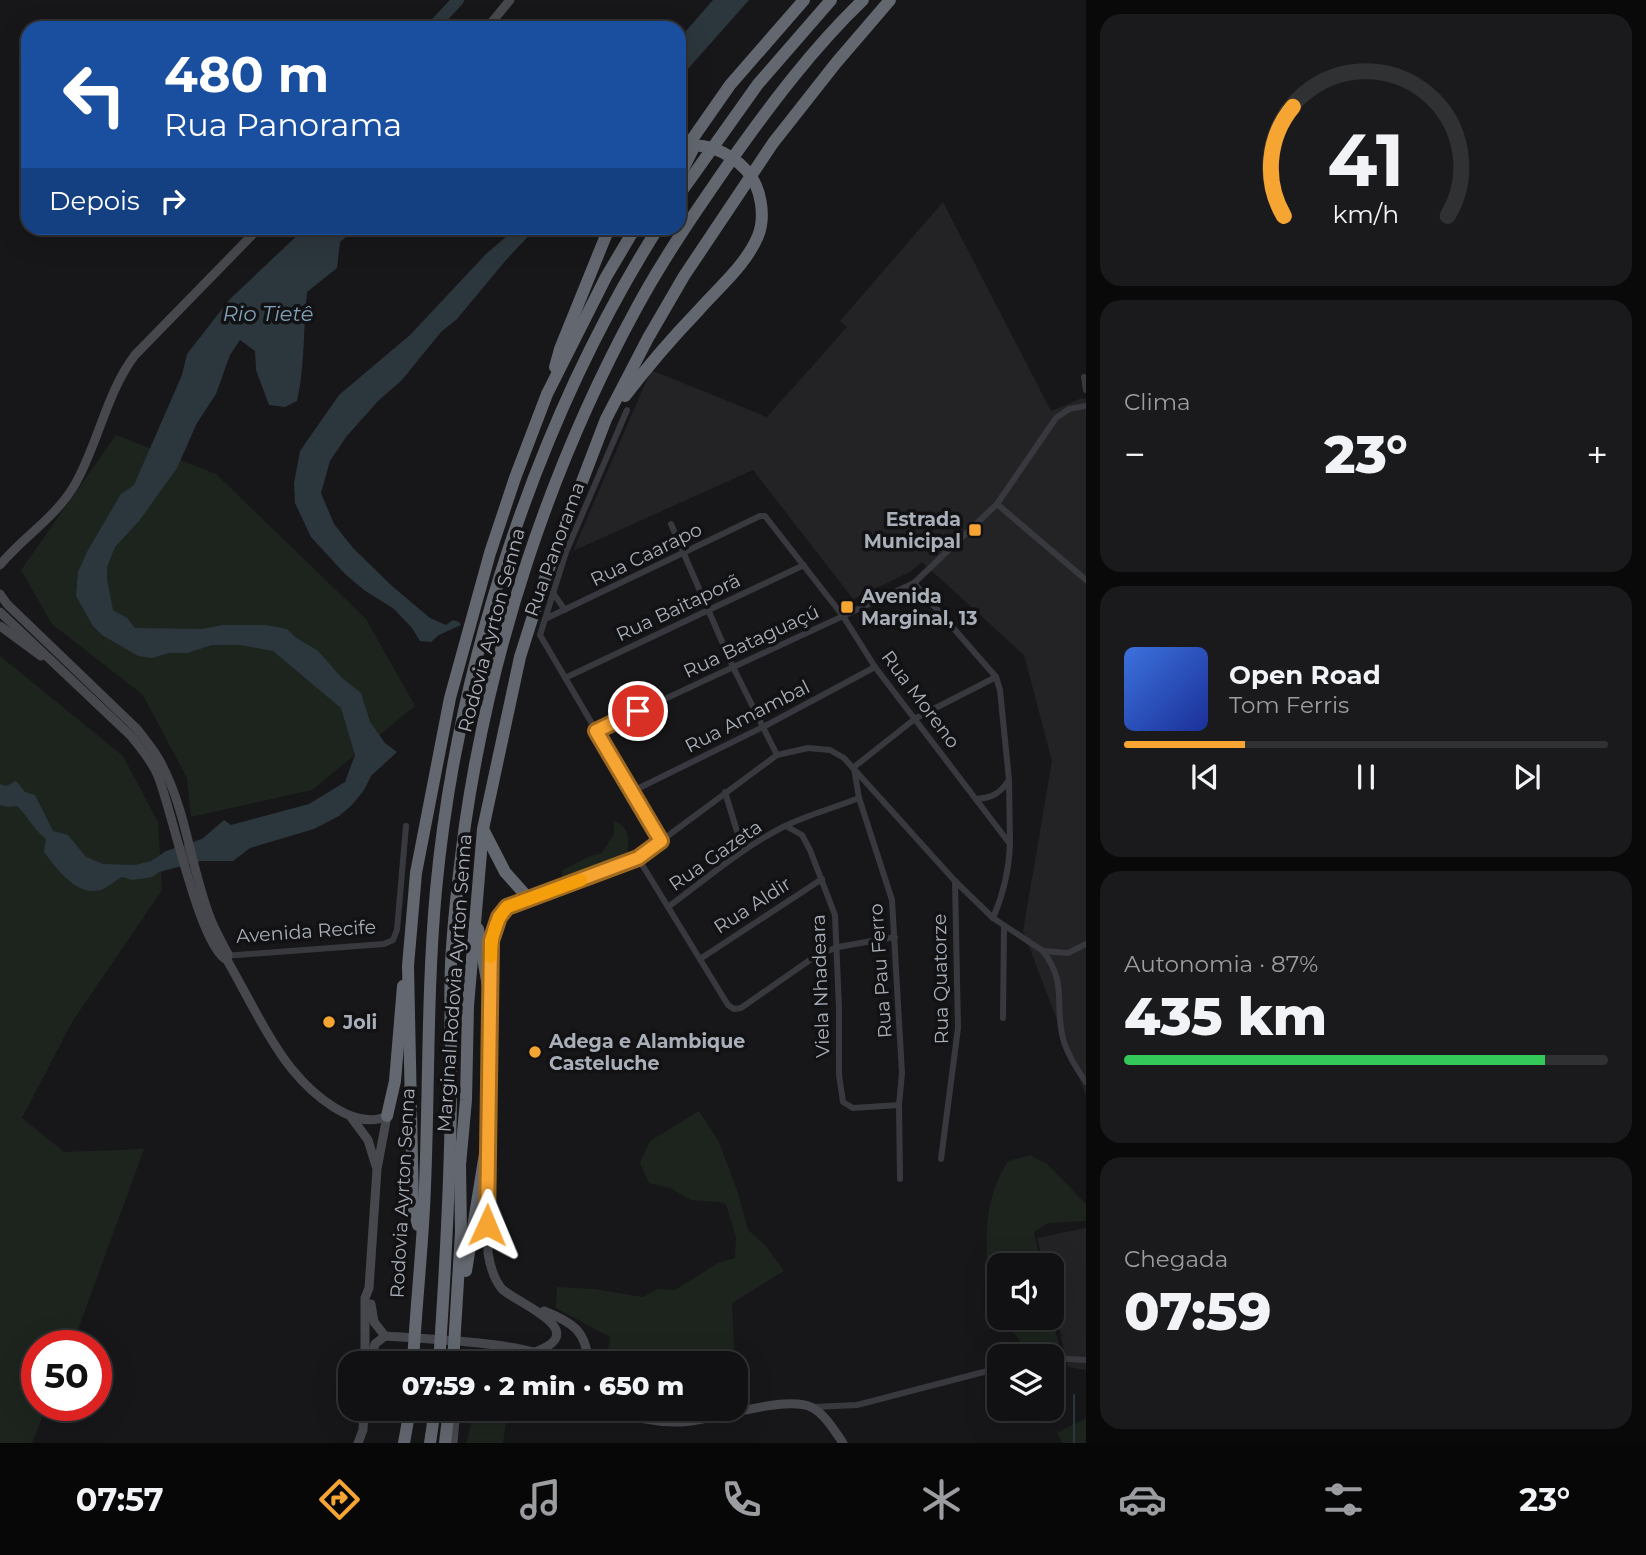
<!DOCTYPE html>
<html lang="pt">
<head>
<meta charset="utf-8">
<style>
  :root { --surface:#111113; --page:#1a1a1c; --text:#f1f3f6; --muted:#9c9da0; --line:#303133; --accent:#f6a432 }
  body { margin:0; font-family:Montserrat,sans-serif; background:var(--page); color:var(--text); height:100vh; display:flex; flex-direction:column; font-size:26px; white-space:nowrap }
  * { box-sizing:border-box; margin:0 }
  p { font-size:23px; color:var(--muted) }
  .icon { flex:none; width:38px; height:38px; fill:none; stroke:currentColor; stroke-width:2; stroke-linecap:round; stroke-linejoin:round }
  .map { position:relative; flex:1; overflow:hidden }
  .side { display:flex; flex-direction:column; gap:14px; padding:14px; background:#09090a; width:560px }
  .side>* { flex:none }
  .guide { position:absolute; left:21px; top:21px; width:665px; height:214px; border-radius:21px; box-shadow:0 7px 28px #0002,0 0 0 2px var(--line); background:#1a4fa0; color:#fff; overflow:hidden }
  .buttons { position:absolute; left:987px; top:1253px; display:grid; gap:14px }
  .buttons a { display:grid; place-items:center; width:77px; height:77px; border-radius:14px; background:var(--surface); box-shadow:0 7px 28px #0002,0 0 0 2px var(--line); font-size:35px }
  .speed { position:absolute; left:21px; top:1330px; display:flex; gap:14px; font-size:35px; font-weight:700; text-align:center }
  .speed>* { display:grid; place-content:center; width:91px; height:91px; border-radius:50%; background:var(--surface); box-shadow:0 7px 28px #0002,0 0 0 2px var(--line); line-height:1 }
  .speed .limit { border:10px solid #d22; background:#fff; color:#111 }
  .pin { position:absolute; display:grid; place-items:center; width:60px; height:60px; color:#fff; margin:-30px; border:4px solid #fff; border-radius:50%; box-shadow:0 2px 7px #0007 }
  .me { position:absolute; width:77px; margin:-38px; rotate:1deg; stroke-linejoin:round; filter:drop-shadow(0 0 5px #0008) }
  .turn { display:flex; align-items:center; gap:24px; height:147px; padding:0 28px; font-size:32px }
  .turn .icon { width:91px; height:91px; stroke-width:2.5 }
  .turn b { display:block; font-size:49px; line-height:60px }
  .then { display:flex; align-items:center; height:66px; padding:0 28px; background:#0003; gap:14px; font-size:26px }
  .big { font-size:52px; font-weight:800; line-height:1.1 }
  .side .widget { flex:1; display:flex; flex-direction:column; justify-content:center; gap:10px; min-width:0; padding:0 24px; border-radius:21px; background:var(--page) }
  .side .dial { align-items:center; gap:0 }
  .dial svg { height:182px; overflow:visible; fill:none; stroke:var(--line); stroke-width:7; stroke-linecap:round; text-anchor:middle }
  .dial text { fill:var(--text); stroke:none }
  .song { display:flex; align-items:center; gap:21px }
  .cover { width:84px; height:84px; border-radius:10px; background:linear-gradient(135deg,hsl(220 70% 55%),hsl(230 70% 35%)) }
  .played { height:7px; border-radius:4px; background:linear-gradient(90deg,var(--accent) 25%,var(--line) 25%) }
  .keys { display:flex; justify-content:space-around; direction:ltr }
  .heat { display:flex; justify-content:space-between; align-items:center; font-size:38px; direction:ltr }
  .charge { height:10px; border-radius:5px; background:linear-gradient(90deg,#34c759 87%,var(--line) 0) }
  .trip { position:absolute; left:338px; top:1351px; width:410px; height:70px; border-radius:21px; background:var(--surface); box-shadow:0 7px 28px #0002,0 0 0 2px var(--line); font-weight:800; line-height:70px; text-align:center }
  .menu { display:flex; height:112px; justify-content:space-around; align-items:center; background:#070708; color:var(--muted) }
  .menu .icon { width:49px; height:49px }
  .menu .selected { color:var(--accent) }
  .menu b { font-size:32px; color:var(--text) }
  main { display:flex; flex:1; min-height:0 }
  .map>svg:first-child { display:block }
  .built { fill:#232326 }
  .green { fill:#1d241d }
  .water { fill:#2c373d }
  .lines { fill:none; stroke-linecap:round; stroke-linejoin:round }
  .stream { stroke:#2c373d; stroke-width:2 }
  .river { stroke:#2c373d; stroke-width:12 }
  .street { stroke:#38393e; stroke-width:6 }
  .secondary { stroke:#46484e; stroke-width:9 }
  .highway { stroke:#63676f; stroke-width:12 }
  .route-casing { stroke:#a06b20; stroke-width:18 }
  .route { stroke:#f6a432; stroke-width:12 }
  .slow { stroke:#f59e0b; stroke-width:12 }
  .poi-dot { fill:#f6a432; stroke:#121214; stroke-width:2.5 }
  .labels { text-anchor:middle; stroke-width:7; stroke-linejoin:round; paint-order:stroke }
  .poi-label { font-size:19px; font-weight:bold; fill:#a9afb9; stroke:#121214; text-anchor:start }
  .street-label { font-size:19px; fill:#a9afb9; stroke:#121214 }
  .water-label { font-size:21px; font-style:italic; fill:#7fa0b5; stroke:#121214 }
</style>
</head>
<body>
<main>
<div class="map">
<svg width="1086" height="1443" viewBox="0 0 1086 1443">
  <rect width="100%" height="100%" fill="#171719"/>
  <g class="built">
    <path d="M943 202 1051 411 1082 398 1086 399V1096L1023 931 1052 761 1024 655 922 562 910 572 853 599 753 470 573 551 651 370 767 417 847 327 840 321Z"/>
    <path d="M1086 1228V1370L1068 1367 1052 1298V1265H1044L1037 1238Z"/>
  </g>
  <g class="green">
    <path d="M116 435 216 474 366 619 415 706 312 790 191 817 187 778 143 695 52 624 21 570Z"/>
    <path d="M0 656 123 756 158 822 162 890 72 1022 22 1118 64 1152 144 1149 72 1346H37V1405H47L32 1443H0Z"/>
    <path d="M614 821C631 828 629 840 627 856L564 880 562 876 563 870 588 857 602 853 614 834Z"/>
    <path d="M699 1111 719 1142 737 1190 748 1230 765 1245 784 1271 732 1303 735 1363H599L608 1348 610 1337 556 1308 557 1287 593 1289 643 1297 658 1289 675 1290 718 1263 735 1258 736 1237 726 1204 720 1202 691 1200 670 1188 649 1183 640 1163 650 1141Z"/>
    <path d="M1030 1155 1047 1164 1086 1204V1221L1048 1223 1034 1232 1041 1265H999V1313C983 1263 979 1206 1008 1161Z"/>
    <path d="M1052 1314 1059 1347 1026 1349 1003 1318H1052Z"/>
    <path d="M473 1409H508L503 1443H467Z"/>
    <path d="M1086 1418V1443H1062L1057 1433Z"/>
  </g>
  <g class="water">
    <path d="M713 0H749L679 79V39Z"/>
    <path d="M305 228H356L340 242 337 268 307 292C303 329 305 366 297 401L285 407 269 405 256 370 255 351 240 340 230 355 216 394 197 423 177 468 139 521 115 547 107 567V579L113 610 127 618 135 628 202 629 223 625H265L287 629 295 637 318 651 341 677 361 693 370 722 385 743 397 752 371 776 364 790 352 805 339 816 314 829 250 848 233 861H201L159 872 152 877 132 880 122 877C116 880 110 886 103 889 78 899 57 869 44 852L46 839C32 828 28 816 17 806L7 807 0 805V784L6 786 16 781 25 792 35 795 53 831 68 835 86 857 103 864 135 865 151 861 166 851 202 839 224 820 231 825 309 804 345 782 355 755 341 708 273 651 240 645H212L187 653H169L152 658 138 656 102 635 93 626 76 596 78 572 88 550 121 494 134 485 182 375 187 354 230 299Z"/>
    <path d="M516 228H536L506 260 457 319 441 332 402 380 378 401 346 437 330 461 321 493 334 524 353 548 392 586 430 618 446 625 453 620 459 622 461 625 439 635 431 642 420 641 412 628 394 609 364 590 345 574 311 537 295 503 294 483 300 451 339 395 410 335 486 254Z"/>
  </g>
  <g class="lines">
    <path class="stream" d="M1074 1395V1443"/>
    <path class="river" d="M432 28 458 0"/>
    <g class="street">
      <path d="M1084 377 1086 390"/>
      <path d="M627 410 566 552 540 635 661 841"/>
      <path d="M997 504 1086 580"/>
      <path d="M671 524 733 667 777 755"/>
      <path d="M914 583 996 677 1000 690 1009 780 1010 844"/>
      <path d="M553 593 565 610"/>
      <path d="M545 619 760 516H765L843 616 875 667 1010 844C1009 870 1004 893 993 918"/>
      <path d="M565 678 804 565"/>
      <path d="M596 731 914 583 997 504 1056 418 1069 409 1086 406"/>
      <path d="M854 767 916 718 996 677"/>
      <path d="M854 768 859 798 892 900 902 1073 899 1105 900 1179"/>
      <path d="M633 791 763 727 875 667"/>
      <path d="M725 792 743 851"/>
      <path d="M976 799C991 798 1000 794 1008 781"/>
      <path d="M786 826 802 835 810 850 835 915 839 1008V1075L843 1102 853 1108 899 1105"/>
      <path d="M638 858 728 1005 734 1009 741 1008 817 955 838 947 895 937"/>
      <path d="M668 907C706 879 742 848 783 827 807 815 834 808 859 798"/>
      <path d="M1043 951C1067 984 1055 999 1062 1034 1065 1051 1076 1068 1086 1082"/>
      <path d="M224 956 384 944 393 940 397 930 406 826"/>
      <path d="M700 959 822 879"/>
      <path d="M491 978C491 952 489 928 507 907L638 858 777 755 808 748 830 750 844 758 955 881 993 918 1043 951 1068 953 1086 944"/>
      <path d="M1003 1018 1004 926"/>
      <path d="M941 1159 958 1028 955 881"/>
      <path d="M1052 1358 1086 1360"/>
      <path d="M813 1407 857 1405 999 1368"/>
    </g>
    <g class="secondary">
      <path d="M487 28 510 0"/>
      <path d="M0 565C23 537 55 518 74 486 98 445 106 393 135 355L259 228"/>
      <path d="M0 594 7 604 137 729C146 741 156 752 162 765 187 813 191 870 211 920 216 932 222 943 228 954L227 960C246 993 268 1039 291 1068 311 1093 354 1132 387 1116"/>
      <path d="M0 612 131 736C141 749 152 761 158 776 172 810 200 948 227 960"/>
      <path d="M0 626 41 656"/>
      <path d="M351 1117 368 1140 376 1166"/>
      <path d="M487 1147 491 1004"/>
      <path d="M487 1165 488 1253C490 1266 493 1278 502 1289 516 1303 594 1331 535 1352"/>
      <path d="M371 1304 374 1322 385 1336"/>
      <path d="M544 1311C572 1322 587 1331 588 1363"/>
      <path d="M385 1336C436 1340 519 1341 565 1363"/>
      <path d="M365 1363V1298L369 1288 377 1169 387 1116"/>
      <path d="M370 1363 375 1344 385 1336"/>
      <path d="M608 1409C633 1417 655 1423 682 1422 713 1420 785 1395 811 1407 825 1414 834 1430 843 1443"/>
      <path d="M358 1443 363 1430 364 1409"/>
      <path d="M453 1443 456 1409"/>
    </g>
    <g class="highway">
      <path d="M679 158 730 85 804 0"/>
      <path d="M679 177 693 149"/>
      <path d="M679 195 758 84 831 0"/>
      <path d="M555 367 560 349 609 228"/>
      <path d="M625 396C648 366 672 338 698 311 718 288 746 265 758 236 766 216 761 186 746 170 727 150 706 143 679 146"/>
      <path d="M484 831 505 872 530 900"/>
      <path d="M478 929 491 1004"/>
      <path d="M387 1116 395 1081 403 986"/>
      <path d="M418 1225 413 1206 408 966 416 873 450 698 490 553 515 478 547 394 606 277 635 228"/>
      <path d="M466 1271 487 1141"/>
      <path d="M413 1363C416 1304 423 1245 425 1186 429 1087 427 989 436 890 457 664 537 420 658 228"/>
      <path d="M439 1363C445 1275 450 1186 451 1098 452 1053 449 1009 451 965 453 919 459 871 465 825 491 646 550 467 636 309 664 257 698 208 732 159 771 104 814 47 863 0"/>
      <path d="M453 1363 461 1232 460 1165 466 1100 468 1006 483 829 520 657 544 581 606 419 648 338 684 276 773 143 836 63 890 0"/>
      <path d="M404 1443 410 1409"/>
      <path d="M430 1443 435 1409"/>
      <path d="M445 1443 449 1409"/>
    </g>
  </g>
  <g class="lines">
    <g class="route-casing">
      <path id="route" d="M487 1225 491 941 499 917 507 907 638 858 661 841 596 731 638 711"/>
    </g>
    <use href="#route" class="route"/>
    <path class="slow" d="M491 957C491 938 494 922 507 907L581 880"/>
  </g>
  <g class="poi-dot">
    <rect x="968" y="523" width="14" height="14" rx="3.5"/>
    <rect x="840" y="600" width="14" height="14" rx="3.5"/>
    <circle cx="329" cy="1022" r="7"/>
    <circle cx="535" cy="1052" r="7"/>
  </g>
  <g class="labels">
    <g class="poi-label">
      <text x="961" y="526" text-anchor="end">Estrada<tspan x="961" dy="22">Municipal</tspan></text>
      <text x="861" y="603">Avenida<tspan x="861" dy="22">Marginal, 13</tspan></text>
      <text x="343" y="1029">Joli</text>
      <text x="549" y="1048">Adega e Alambique<tspan x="549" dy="22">Casteluche</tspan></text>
    </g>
    <g class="street-label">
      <text transform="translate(554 549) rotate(-70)" y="7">Rua Panorama</text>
      <text transform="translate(646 554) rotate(-26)" y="7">Rua Caarapo</text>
      <text transform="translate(678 607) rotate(-25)" y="7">Rua Baitaporã</text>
      <text transform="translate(491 630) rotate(-75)" y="7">Rodovia Ayrton Senna</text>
      <text transform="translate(751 641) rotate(-25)" y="7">Rua Bataguaçú</text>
      <text transform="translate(921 699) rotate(53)" y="7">Rua Moreno</text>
      <text transform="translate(747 716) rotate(-27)" y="7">Rua Amambal</text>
      <text transform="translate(715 855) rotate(-35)" y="7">Rua Gazeta</text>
      <text transform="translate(752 905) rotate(-33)" y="7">Rua Aldir</text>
      <text transform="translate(306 931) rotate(-4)" y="7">Avenida Recife</text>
      <text transform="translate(880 971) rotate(-94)" y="7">Rua Pau Ferro</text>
      <text transform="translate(940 979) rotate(-91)" y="7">Rua Quatorze</text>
      <text transform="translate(454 983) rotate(-86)" y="7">Marginal Rodovia Ayrton Senna</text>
      <text transform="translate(820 986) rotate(-92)" y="7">Viela Nhadeara</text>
      <text transform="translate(402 1193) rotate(-87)" y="7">Rodovia Ayrton Senna</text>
    </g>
    <g class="water-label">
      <text x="268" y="321">Rio Tietê</text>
    </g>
  </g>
</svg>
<div class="buttons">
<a><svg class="icon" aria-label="sound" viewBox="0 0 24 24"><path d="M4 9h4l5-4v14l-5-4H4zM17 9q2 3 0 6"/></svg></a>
<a><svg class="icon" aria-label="layers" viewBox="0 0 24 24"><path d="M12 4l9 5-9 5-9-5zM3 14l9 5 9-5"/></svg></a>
</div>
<div class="speed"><div class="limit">50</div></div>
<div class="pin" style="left:638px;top:711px;background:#d93025"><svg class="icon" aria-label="arrive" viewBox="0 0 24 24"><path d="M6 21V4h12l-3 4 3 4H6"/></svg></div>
<svg class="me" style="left:487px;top:1225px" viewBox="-20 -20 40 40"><path d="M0-17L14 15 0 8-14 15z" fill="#f6a432" stroke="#fff" stroke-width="4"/></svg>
<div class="trip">07:59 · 2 min · 650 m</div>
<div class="guide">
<div class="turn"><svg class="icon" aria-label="left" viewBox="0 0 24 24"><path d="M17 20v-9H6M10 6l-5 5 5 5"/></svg><div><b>480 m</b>Rua Panorama</div></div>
<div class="then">Depois<svg class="icon" aria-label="right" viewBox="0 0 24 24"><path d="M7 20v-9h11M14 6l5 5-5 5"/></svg></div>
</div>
</div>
<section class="side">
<div class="widget dial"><svg viewBox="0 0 100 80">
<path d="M14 69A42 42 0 1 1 86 69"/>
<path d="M14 69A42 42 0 0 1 18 21" stroke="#f6a432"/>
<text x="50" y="56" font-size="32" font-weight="700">41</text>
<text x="50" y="72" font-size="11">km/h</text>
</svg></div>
<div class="widget"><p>Clima</p>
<div class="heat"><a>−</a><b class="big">23°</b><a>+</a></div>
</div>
<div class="widget">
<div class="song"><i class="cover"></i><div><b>Open Road</b><p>Tom Ferris</p></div></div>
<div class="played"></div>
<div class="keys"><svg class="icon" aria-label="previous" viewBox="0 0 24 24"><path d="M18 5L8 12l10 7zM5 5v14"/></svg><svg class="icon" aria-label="pause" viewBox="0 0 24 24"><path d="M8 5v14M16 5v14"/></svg><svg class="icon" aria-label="next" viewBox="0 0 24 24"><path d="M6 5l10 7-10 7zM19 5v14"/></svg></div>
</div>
<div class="widget"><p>Autonomia · 87%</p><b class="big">435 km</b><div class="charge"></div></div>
<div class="widget"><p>Chegada</p><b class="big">07:59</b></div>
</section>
</main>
<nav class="menu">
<b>07:57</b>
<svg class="icon selected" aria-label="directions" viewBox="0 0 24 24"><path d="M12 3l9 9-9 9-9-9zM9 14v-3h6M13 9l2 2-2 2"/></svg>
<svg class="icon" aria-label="music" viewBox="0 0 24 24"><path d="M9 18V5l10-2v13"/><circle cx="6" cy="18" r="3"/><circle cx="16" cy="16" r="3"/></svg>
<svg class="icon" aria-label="phone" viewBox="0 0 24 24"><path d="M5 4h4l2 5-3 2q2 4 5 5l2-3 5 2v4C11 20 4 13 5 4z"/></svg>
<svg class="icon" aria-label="climate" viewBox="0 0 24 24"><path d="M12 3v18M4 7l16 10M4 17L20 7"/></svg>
<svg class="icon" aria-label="car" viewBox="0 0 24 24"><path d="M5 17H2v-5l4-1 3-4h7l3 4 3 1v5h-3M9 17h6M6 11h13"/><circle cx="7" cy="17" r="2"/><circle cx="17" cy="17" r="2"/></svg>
<svg class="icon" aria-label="filters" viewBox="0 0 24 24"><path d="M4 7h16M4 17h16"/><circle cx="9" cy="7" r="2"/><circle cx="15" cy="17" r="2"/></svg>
<b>23°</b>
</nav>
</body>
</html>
